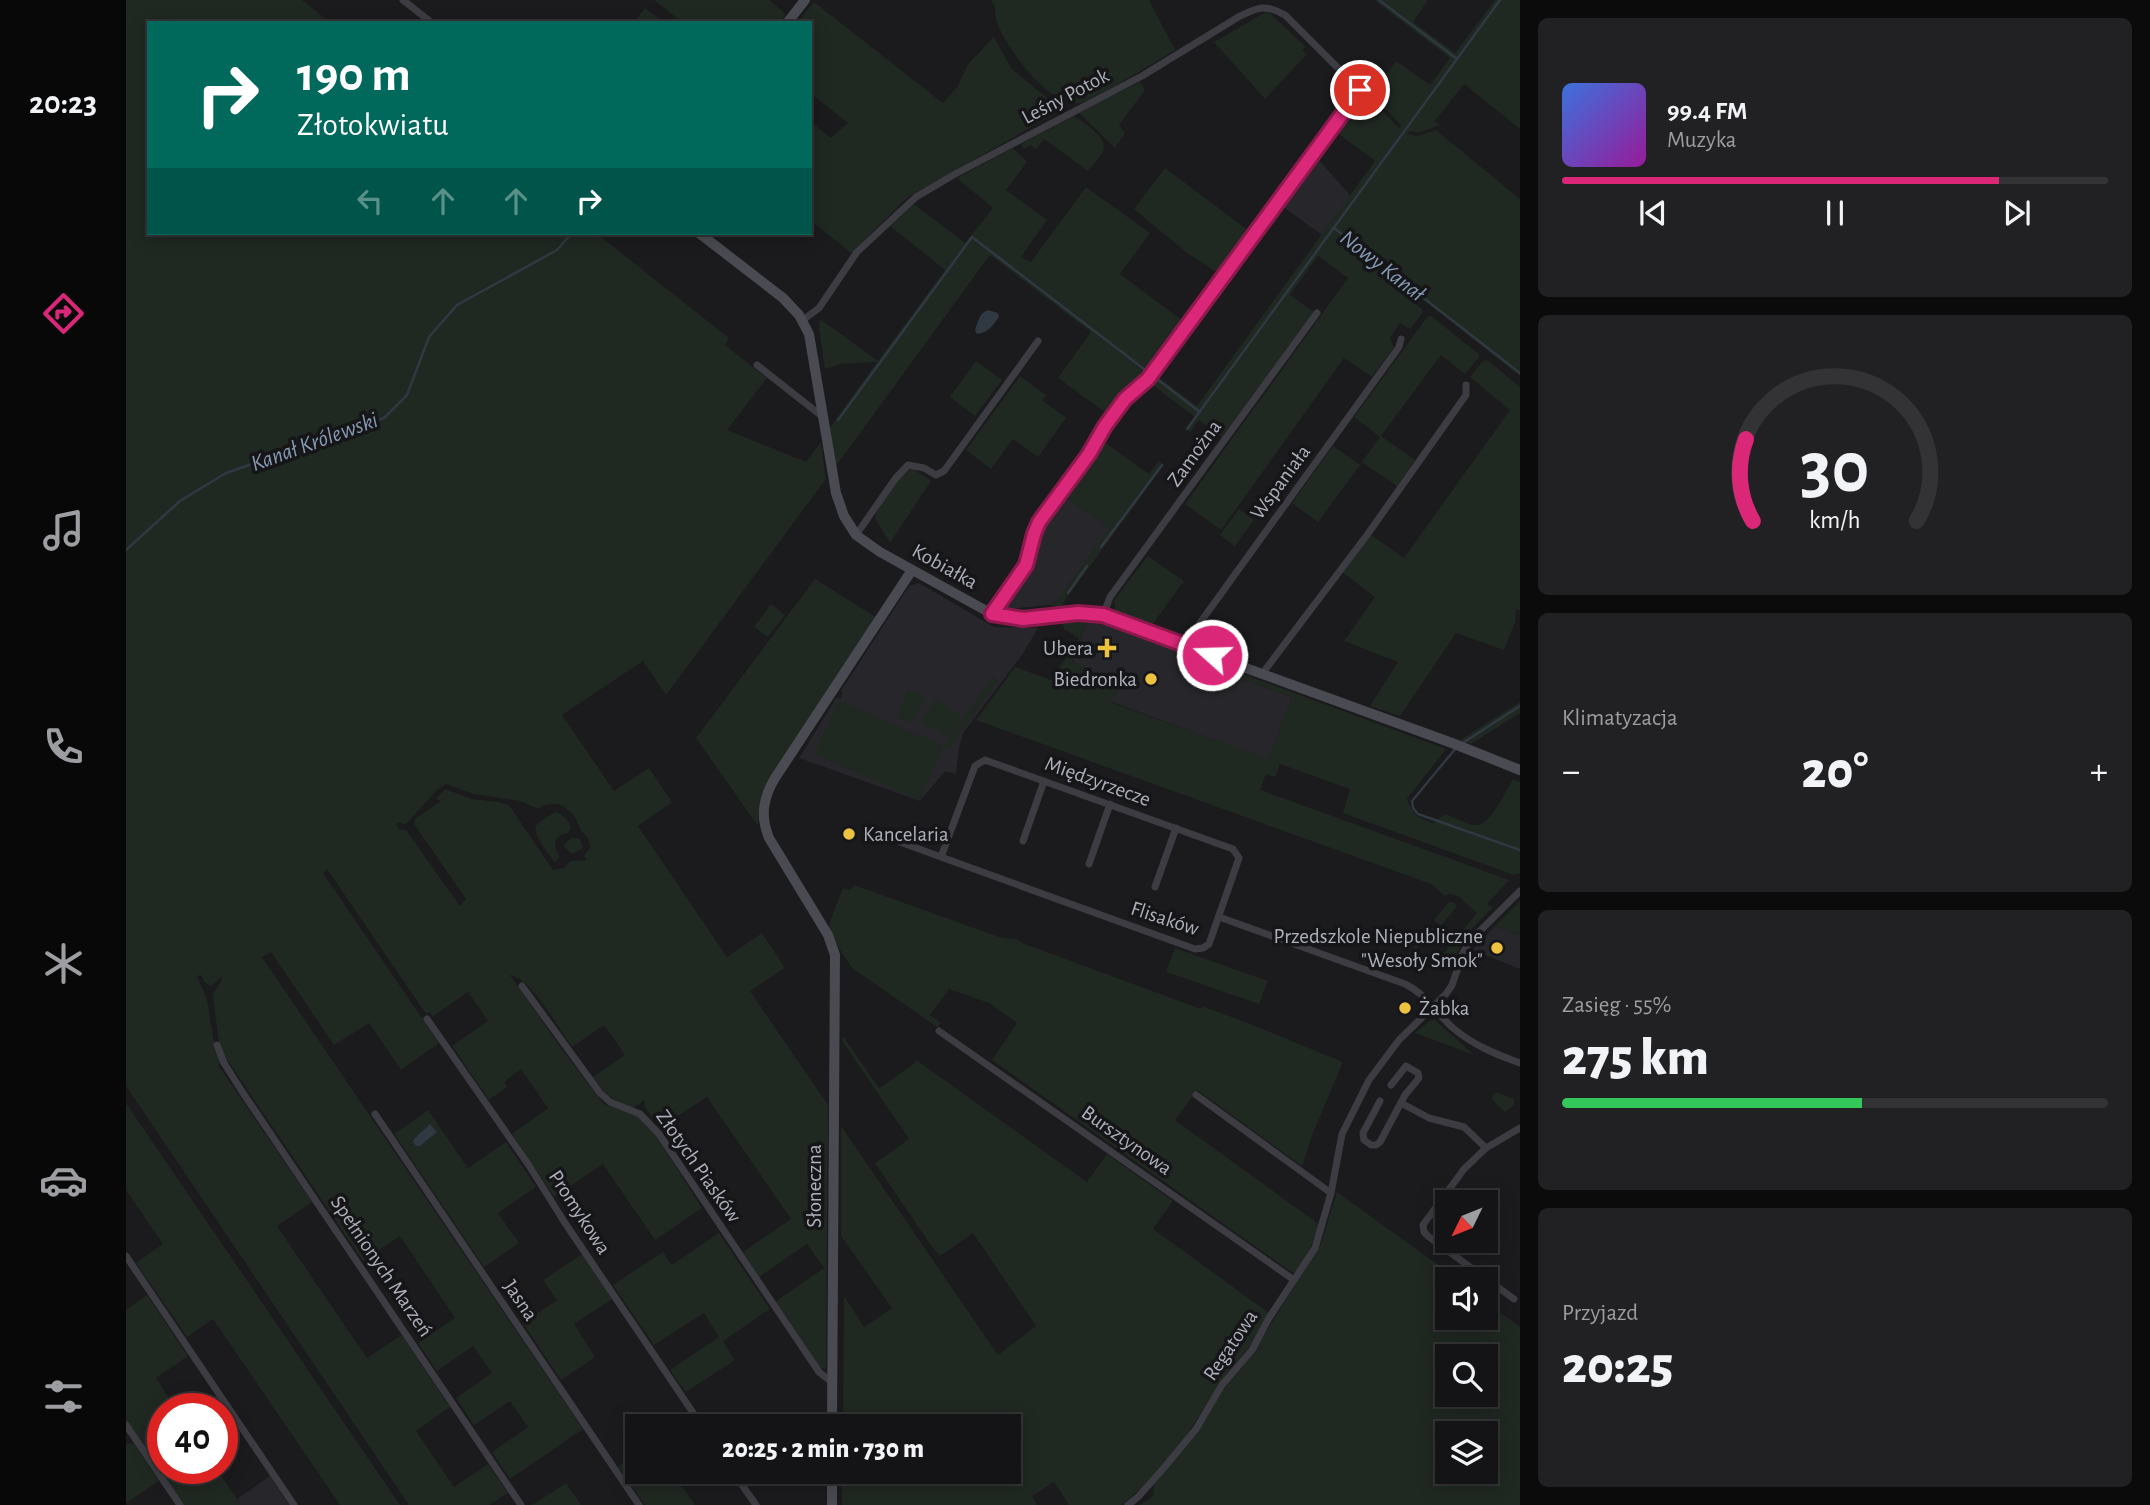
<!DOCTYPE html>
<html lang="pl">
<head>
<meta charset="utf-8">
<style>
  :root { --surface:#141416; --page:#212123; --text:#f1f3f6; --muted:#9d9ea1; --line:#333335; --accent:#db2777 }
  body { margin:0; font-family:"Alegreya Sans",sans-serif; background:var(--page); color:var(--text); height:100vh; display:flex; flex-direction:column; font-size:26px; white-space:nowrap }
  * { box-sizing:border-box; margin:0 }
  p { font-size:23px; color:var(--muted) }
  .icon { flex:none; width:38px; height:38px; fill:none; stroke:currentColor; stroke-width:2; stroke-linecap:round; stroke-linejoin:round }
  .map { position:relative; flex:1; overflow:hidden }
  .panel { display:flex; flex-direction:column; gap:18px; padding:18px; background:#0b0b0c; width:630px }
  .panel>* { flex:none }
  .banner { position:absolute; left:21px; top:21px; width:665px; height:214px; border-radius:0px; box-shadow:0 4px 18px #0003,0 0 0 2px var(--line); background:#00695c; color:#fff; overflow:hidden }
  .needle { width:46px; rotate:227deg }
  .buttons { position:absolute; left:1309px; top:1190px; display:grid; gap:14px }
  .buttons a { display:grid; place-items:center; width:63px; height:63px; border-radius:0px; background:var(--surface); box-shadow:0 4px 18px #0003,0 0 0 2px var(--line); font-size:35px }
  .speed { position:absolute; left:21px; top:1393px; display:flex; gap:14px; font-size:35px; font-weight:700; text-align:center }
  .speed>* { display:grid; place-content:center; width:91px; height:91px; border-radius:50%; background:var(--surface); box-shadow:0 4px 18px #0003,0 0 0 2px var(--line); line-height:1 }
  .speed .limit { border:10px solid #d22; background:#fff; color:#111 }
  .pin { position:absolute; display:grid; place-items:center; width:60px; height:60px; color:#fff; margin:-30px; border:4px solid #fff; border-radius:50%; box-shadow:0 2px 7px #0007 }
  .me { position:absolute; width:77px; margin:-38px; rotate:290deg; stroke-linejoin:round; filter:drop-shadow(0 0 5px #0008) }
  .turn { display:flex; align-items:center; gap:24px; height:147px; padding:0 35px; font-size:32px }
  .turn .icon { width:91px; height:91px; stroke-width:2.5 }
  .turn b { display:block; font-size:49px; line-height:60px }
  .lanes { display:flex; align-items:center; height:66px; padding:0 35px; background:#0003; justify-content:center; gap:35px; direction:ltr }
  .lanes .off { opacity:.35 }
  .big { font-size:52px; font-weight:800; line-height:1.1 }
  .panel .card { flex:1; display:flex; flex-direction:column; justify-content:center; gap:10px; min-width:0; padding:0 24px; border-radius:10px; background:var(--page) }
  .panel .dial { align-items:center; gap:0 }
  .dial svg { height:182px; overflow:visible; fill:none; stroke:var(--line); stroke-width:7; stroke-linecap:round; text-anchor:middle }
  .dial text { fill:var(--text); stroke:none }
  .song { display:flex; align-items:center; gap:21px }
  .cover { width:84px; height:84px; border-radius:10px; background:linear-gradient(135deg,hsl(220 70% 55%),hsl(300 70% 35%)) }
  .played { height:7px; border-radius:4px; background:linear-gradient(90deg,var(--accent) 80%,var(--line) 80%) }
  .keys { display:flex; justify-content:space-around; direction:ltr }
  .heat { display:flex; justify-content:space-between; align-items:center; font-size:38px; direction:ltr }
  .charge { height:10px; border-radius:5px; background:linear-gradient(90deg,#34c759 55%,var(--line) 0) }
  .trip { position:absolute; left:499px; top:1414px; width:396px; height:70px; border-radius:0px; background:var(--surface); box-shadow:0 4px 18px #0003,0 0 0 2px var(--line); font-weight:800; line-height:70px; text-align:center }
  main { display:flex; flex:1; min-height:0 }
  .menu { display:flex; flex-direction:column; width:126px; justify-content:space-around; align-items:center; background:#080809; color:var(--muted) }
  .menu .icon { width:49px; height:49px }
  .menu .on { color:var(--accent) }
  .menu b { font-size:32px; color:var(--text) }
  .map>svg:first-child { display:block }
  .built { fill:#27262a }
  .green { fill:#202822; fill-rule:evenodd }
  .water { fill:#303841 }
  .lines { fill:none; stroke-linecap:round; stroke-linejoin:round }
  .stream { stroke:#303841; stroke-width:2.5 }
  .street { stroke:#3c3c42; stroke-width:7 }
  .secondary { stroke:#4a4b52; stroke-width:10 }
  .route-casing { stroke:#8e194d; stroke-width:18 }
  .route { stroke:#db2777; stroke-width:12 }
  .poi-dot { fill:#eec241; stroke:#161518; stroke-width:2.5 }
  .labels { text-anchor:middle; stroke-width:7; stroke-linejoin:round; paint-order:stroke }
  .street-label { font-size:21px; fill:#adb1bc; stroke:#161518 }
  .poi-label { font-size:21px; fill:#adb1bc; stroke:#161518; text-anchor:end }
  .water-label { font-size:23px; font-style:italic; fill:#869bb5; stroke:#161518 }
</style>
</head>
<body>
<main>
<nav class="menu">
<b>20:23</b>
<svg class="icon on" aria-label="directions" viewBox="0 0 24 24"><path d="M12 3l9 9-9 9-9-9zM9 14v-3h6M13 9l2 2-2 2"/></svg>
<svg class="icon" aria-label="music" viewBox="0 0 24 24"><path d="M9 18V5l10-2v13"/><circle cx="6" cy="18" r="3"/><circle cx="16" cy="16" r="3"/></svg>
<svg class="icon" aria-label="phone" viewBox="0 0 24 24"><path d="M5 4h4l2 5-3 2q2 4 5 5l2-3 5 2v4C11 20 4 13 5 4z"/></svg>
<svg class="icon" aria-label="climate" viewBox="0 0 24 24"><path d="M12 3v18M4 7l16 10M4 17L20 7"/></svg>
<svg class="icon" aria-label="car" viewBox="0 0 24 24"><path d="M5 17H2v-5l4-1 3-4h7l3 4 3 1v5h-3M9 17h6M6 11h13"/><circle cx="7" cy="17" r="2"/><circle cx="17" cy="17" r="2"/></svg>
<svg class="icon" aria-label="filters" viewBox="0 0 24 24"><path d="M4 7h16M4 17h16"/><circle cx="9" cy="7" r="2"/><circle cx="15" cy="17" r="2"/></svg>
</nav>
<div class="map">
<svg width="1394" height="1505" viewBox="0 0 1394 1505">
  <rect width="100%" height="100%" fill="#1b1a1d"/>
  <g class="built">
    <path d="M1191 158 1225 196 1196 235 1156 206Z"/>
    <path d="M939 496 984 528 931 601 924 605 881 609 879 606 906 567 917 526Z"/>
    <path d="M793 583 868 627 912 628 896 655 837 733 833 748 830 774 819 771 794 801 673 758 711 697 714 699 717 693 715 691 783 586Z"/>
    <path d="M962 622 975 623 1106 670 1105 675 1166 697 1142 760 986 702 994 684 951 666 946 658Z"/>
    <path d="M1369 926 1394 935V969L1347 950Z"/>
    <path d="M144 1476 163 1505H115L111 1499Z"/>
  </g>
  <g class="green">
    <path d="M0 0H176L205 23H23V233H470L603 338 599 345 641 378 601 430 680 462 695 442 700 479 540 695 517 661 436 715 488 791 523 768 546 802 512 826 601 957 636 933 659 968 624 991 702 1105 700 1369 694 1368 650 1301 698 1268 681 1244 633 1277 617 1252 665 1219 581 1097 533 1128 518 1105 519 1100 507 1108C484 1098 482 1098 467 1077L499 1055 478 1025 446 1047C433 1029 405 978 384 975L437 1051 478 1104 514 1117 531 1137 576 1208 529 1240 477 1164 428 1197 386 1134 422 1108 395 1069 378 1082 381 1087 363 1100 326 1046 362 1021 342 992 306 1017 304 1012 300 1014 201 869 197 873 313 1043 275 1070 243 1023 208 1045 145 952 136 957 457 1429 384 1479 366 1452 402 1427 384 1401 348 1425 330 1398 366 1373 347 1346 311 1371 292 1343 329 1318 274 1236 237 1261 94 1049 87 998 88 992 96 980 95 977 85 986 78 982 75 975 71 976 81 999 89 1049 95 1062 92 1065 186 1202 151 1226 241 1358 276 1335 324 1407 290 1431 328 1487 362 1464 382 1493 363 1505H283L0 1086ZM320 784 347 794 394 801 412 809 419 805 430 804 437 806 448 815 455 831 462 838 464 848 458 856 460 860 445 861 438 868 427 870 383 805 372 802 346 799 319 789 310 799 315 801 289 819 288 824 340 899 334 906 280 830 273 829 270 824 273 822 277 824 281 823 311 790Z"/>
    <path d="M528 0H643L660 14 654 23H557Z"/>
    <path d="M865 0H1023L1049 50C1024 65 999 81 973 94 967 97 960 102 954 103 931 106 902 74 890 56 882 44 867 23 869 7Z"/>
    <path d="M1248 0H1302L1287 22 1329 53 1369 0H1394V129L1338 84 1309 121 1314 125 1292 133 1283 131 1282 134 1291 136 1310 130 1394 199V376L1259 270 1255 276 1296 309 1297 313 1284 329 1274 323 1264 338 1268 347 1246 377 1218 358 1095 530 1059 504 1222 278 1192 256 1164 295 1188 312 1096 437 1073 420 1064 432 1061 429 1069 417 1025 384 1031 376 1071 406 1249 161 1210 132 1232 102 1241 96 1273 128 1275 125 1244 93 1250 89 1270 61 1304 85 1324 58Z"/>
    <path d="M688 2 817 103 832 86 842 64 868 37 885 68 933 108 932 112 782 197 725 253 688 223 684 225V121L705 138 722 123 684 93V23H671Z"/>
    <path d="M519 8 538 23H507Z"/>
    <path d="M1140 12 1145 14 1180 47 1176 50 1181 54 1139 99 1088 42Z"/>
    <path d="M1014 82 1019 90 993 125 999 133 989 148 953 113 958 109Z"/>
    <path d="M948 116C957 122 979 135 978 148 977 155 967 165 962 171L918 139 910 149 905 145 898 149 895 144Z"/>
    <path d="M887 148 901 162 880 190 921 220 895 257 905 262 960 187 1024 233 994 274 1057 321 1018 374 997 391 980 413 932 378 965 332 864 255 710 466 703 429 751 362 714 364 699 369 693 329 694 319 752 361 819 270 764 226 788 204 839 243 867 208 831 178Z"/>
    <path d="M1039 168 1123 231 1092 273 1061 253 1008 209Z"/>
    <path d="M1302 316H1305L1353 354V357L1339 374 1315 355 1255 436 1289 460 1271 486 1236 462 1254 437 1228 417Z"/>
    <path d="M1361 360 1394 387V610H1390L1389 622 1378 650 1330 633 1274 716 1244 706 1272 662 1218 641 1249 597 1216 572 1244 534 1278 558 1384 410 1344 377 1357 361Z"/>
    <path d="M850 361 876 380 849 416 824 397Z"/>
    <path d="M894 376 920 395 916 400 940 418 912 457 887 439 865 469 840 450Z"/>
    <path d="M978 442 1023 474 1033 461 1038 465 934 607 924 605 931 601 983 528 939 496Z"/>
    <path d="M1207 446 1234 465 1192 522 1166 503Z"/>
    <path d="M786 468 805 481 764 543 749 518C752 502 772 476 786 468Z"/>
    <path d="M1113 509 1128 520 1109 546 1094 535Z"/>
    <path d="M1022 556 1058 581 1026 625 990 612 988 600Z"/>
    <path d="M689 579 750 617 642 782 634 799 632 826 570 738Z"/>
    <path d="M645 604 659 615 642 637 628 627Z"/>
    <path d="M948 620 962 622 946 658 947 662 995 684 986 703 1142 759 1166 697 1105 675 1106 670 1320 749 1281 799C1286 814 1292 818 1307 823L1319 814C1328 817 1343 826 1352 825 1365 823 1380 791 1387 779L1394 782V873L1388 875 1217 813 1224 789 1154 764 1149 777 1140 774 1134 790 1383 880 1361 904 1367 907 1338 937 1326 966 1319 960 1317 962 1313 959 1351 913 1332 896 1323 894 1319 896 1305 884 850 720 889 667 925 680 953 638 938 629 936 622Z"/>
    <path d="M867 677 872 681 823 749 818 745Z"/>
    <path d="M782 690 798 697 787 723 771 717Z"/>
    <path d="M811 699 836 717 822 737 793 721Z"/>
    <path d="M712 700 817 746 794 800 689 754Z"/>
    <path d="M1394 702V713L1345 744 1334 740Z"/>
    <path d="M429 812C437 814 442 819 445 827L442 833 437 834 430 839 429 848 433 857 429 862C424 856 406 834 410 826 411 823 425 815 429 812Z"/>
    <path d="M446 838 454 839 457 848 446 854 437 846 440 842Z"/>
    <path d="M728 885 876 938 890 939 899 944 1075 1009 1076 1006C1124 1023 1170 1043 1217 1062L1187 1133 1176 1166 1071 1090 1049 1120 1194 1225 1177 1264 1167 1273 866 1060 891 1023 863 1003 823 989 804 1015 815 1023 811 1027 726 968 714 950 703 928 704 921 717 888 724 890Z"/>
    <path d="M1394 901V935L1369 926Z"/>
    <path d="M1327 902 1331 906 1315 926 1308 920 1322 903Z"/>
    <path d="M1303 925 1310 931 1298 946 1295 944 1282 958 1288 963 1278 960 1277 956 1282 955 1292 943 1290 940Z"/>
    <path d="M1049 948 1142 981 1133 1004 1040 972Z"/>
    <path d="M1305 1020H1309L1348 1055 1289 1033Z"/>
    <path d="M717 1036 753 1088 789 1063V1059L961 1182 981 1154 1047 1201 1027 1229 1143 1313 1123 1347 1102 1372 1059 1437 1022 1482 996 1505H943L928 1482 906 1496 911 1505H716V1472H882V1426H717L718 1296 738 1327 766 1308 715 1236V1126L872 1355 910 1326 847 1233 814 1256 806 1247 749 1163 783 1139 716 1041Z"/>
    <path d="M1370 1092 1388 1099V1105L1379 1112 1365 1099Z"/>
    <path d="M0 1103 274 1505H214L87 1319 61 1337 10 1263 37 1244 0 1190Z"/>
    <path d="M302 1110 342 1168 380 1142 410 1187 372 1213 393 1243 358 1267 268 1134Z"/>
    <path d="M1211 1192 1332 1279H1321V1318H1360V1299L1365 1302 1364 1305 1394 1327V1505H1014L1027 1496 1028 1484 1063 1443 1100 1386 1124 1358 1195 1243ZM1321 1356H1360V1395H1321ZM1321 1433H1360V1472H1321Z"/>
    <path d="M593 1233 644 1309 597 1341 609 1360 560 1392 544 1370 593 1337 578 1313 528 1345 487 1285 537 1252 546 1265Z"/>
    <path d="M456 1254 486 1299 448 1324 469 1357 435 1380 397 1323 431 1300 417 1280Z"/>
    <path d="M21 1295 62 1356 30 1378 50 1409H37V1468H90L115 1505H58L0 1421V1310Z"/>
    <path d="M3 1443 8 1444 33 1481 0 1503V1445Z"/>
    <path d="M511 1454V1472H547L569 1505H519L492 1466Z"/>
    <path d="M440 1483 455 1505H406Z"/>
  </g>
  <g class="water">
    <path d="M862 310 872 313 873 317C867 325 862 333 851 334L849 330C852 322 853 313 862 310Z"/>
    <path d="M304 1124 311 1132 294 1146H290L287 1142 289 1138Z"/>
  </g>
  <g class="lines">
    <g class="stream">
      <path d="M1253 0 1331 59"/>
      <path d="M1208 228 1394 373"/>
      <path d="M712 420 846 237 1074 412"/>
      <path d="M1061 429 1374 0"/>
      <path d="M975 547 1036 465"/>
      <path d="M0 550 54 501 100 473 258 418 281 395 303 337 331 305 431 250 446 233"/>
      <path d="M942 593 961 566"/>
      <path d="M1335 744 1394 706"/>
      <path d="M1330 748 1286 801 1287 808 1292 814 1394 850"/>
    </g>
    <g class="street">
      <path d="M277 0 306 23"/>
      <path d="M677 320 693 308 731 252 790 197 829 174 1016 76 1114 16C1133 7 1139 4 1159 15L1234 90 1022 379 999 399 974 434 963 454 913 522 908 534 900 565 866 614"/>
      <path d="M631 365 697 417"/>
      <path d="M730 535 769 479 782 465 798 468 810 475 818 471 912 341"/>
      <path d="M977 616 984 597 1191 313"/>
      <path d="M1058 645 1273 347 1275 339"/>
      <path d="M1136 674 1241 535 1340 395V385"/>
      <path d="M897 841 918 781"/>
      <path d="M774 842 815 857 1069 949 1077 948 1083 944 1113 858 1107 849 859 760 849 766 815 857"/>
      <path d="M963 864 984 804"/>
      <path d="M1029 887 1050 828"/>
      <path d="M1093 917 1279 984C1300 994 1310 1013 1327 1028 1347 1045 1369 1054 1394 1063"/>
      <path d="M396 986 474 1093 484 1102 514 1114 533 1134 693 1372 707 1383"/>
      <path d="M301 1019 402 1164 439 1223 576 1426"/>
      <path d="M813 1031 1168 1280"/>
      <path d="M91 1045 98 1063 117 1093 395 1505"/>
      <path d="M1070 1095 1205 1193"/>
      <path d="M1254 1101 1237 1133 1238 1140 1245 1145H1250L1254 1142 1279 1095 1293 1078 1292 1073 1280 1066 1265 1085"/>
      <path d="M1275 1103 1303 1118 1338 1127 1360 1148"/>
      <path d="M249 1114 513 1505"/>
      <path d="M0 1256 168 1505"/>
      <path d="M1388 1299 1303 1237 1298 1232 1297 1225 1338 1169 1360 1148 1394 1128"/>
      <path d="M0 1425 54 1505"/>
      <path d="M607 1472 630 1505"/>
      <path d="M1002 1505 1012 1497 1037 1469 1070 1429 1096 1385 1126 1350 1143 1318 1189 1248 1205 1193 1216 1134 1243 1080 1273 1040 1320 994 1326 985 1337 953 1343 942 1394 891"/>
    </g>
    <g class="secondary">
      <path d="M661 23 679 0"/>
      <path d="M573 233 657 298 673 315 683 334 710 493 718 516 730 535 754 552 866 614 897 619 952 613 977 616 1326 743 1394 770"/>
      <path d="M706 1426 709 955 702 935 643 838C634 816 637 798 649 778L786 570"/>
      <path d="M706 1505V1472"/>
    </g>
  </g>
  <g class="lines">
    <g class="route-casing">
      <path id="route" d="M1086 655 977 615 952 613 897 619 866 614 900 565 908 534 913 522 963 454 979 426 999 399 1022 379 1234 90"/>
    </g>
    <use href="#route" class="route"/>
  </g>
  <g class="poi-dot">
    <path d="M977.5 637.5h7v7h7v7h-7v7h-7v-7h-7v-7h7z"/>
    <circle cx="1025" cy="679" r="7"/>
    <circle cx="723" cy="834" r="7"/>
    <circle cx="1371" cy="948" r="7"/>
    <circle cx="1279" cy="1008" r="7"/>
  </g>
  <g class="labels">
    <g class="street-label">
      <text transform="translate(939 96) rotate(-28)" y="7">Leśny Potok</text>
      <text transform="translate(1068 453) rotate(-54)" y="7">Zamożna</text>
      <text transform="translate(1154 482) rotate(-54)" y="7">Wspaniała</text>
      <text transform="translate(819 566) rotate(29)" y="7">Kobiałka</text>
      <text transform="translate(972 781) rotate(20)" y="7">Międzyrzecze</text>
      <text transform="translate(1039 918) rotate(18)" y="7">Flisaków</text>
      <text transform="translate(1001 1140) rotate(35)" y="7">Bursztynowa</text>
      <text transform="translate(573 1166) rotate(55)" y="7">Złotych Piasków</text>
      <text transform="translate(688 1186) rotate(-90)" y="7">Słoneczna</text>
      <text transform="translate(454 1212) rotate(57)" y="7">Promykowa</text>
      <text transform="translate(256 1266) rotate(56)" y="7">Spełnionych Marzeń</text>
      <text transform="translate(395 1300) rotate(56)" y="7">Jasna</text>
      <text transform="translate(1104 1345) rotate(-56)" y="7">Regatowa</text>
    </g>
    <g class="poi-label">
      <text x="967" y="655">Ubera</text>
      <text x="1011" y="686">Biedronka</text>
      <text x="737" y="841" text-anchor="start">Kancelaria</text>
      <text x="1357" y="943">Przedszkole Niepubliczne<tspan x="1357" dy="24">"Wesoły Smok"</tspan></text>
      <text x="1293" y="1015" text-anchor="start">Żabka</text>
    </g>
    <g class="water-label">
      <text transform="translate(1257 265) rotate(38)" y="8">Nowy Kanał</text>
      <text transform="translate(188 441) rotate(-20)" y="8">Kanał Królewski</text>
    </g>
  </g>
</svg>
<div class="buttons">
<a><svg class="needle" viewBox="-14 -14 28 28"><path d="M0-13l5 13h-10z" fill="#e53935"/><path d="M0 13l5-13h-10z" fill="#9d9ea1"/></svg></a>
<a><svg class="icon" aria-label="sound" viewBox="0 0 24 24"><path d="M4 9h4l5-4v14l-5-4H4zM17 9q2 3 0 6"/></svg></a>
<a><svg class="icon" aria-label="search" viewBox="0 0 24 24"><circle cx="10" cy="10" r="6"/><path d="M15 15l6 6"/></svg></a>
<a><svg class="icon" aria-label="layers" viewBox="0 0 24 24"><path d="M12 4l9 5-9 5-9-5zM3 14l9 5 9-5"/></svg></a>
</div>
<div class="speed"><div class="limit">40</div></div>
<div class="pin" style="left:1234px;top:90px;background:#d93025"><svg class="icon" aria-label="arrive" viewBox="0 0 24 24"><path d="M6 21V4h12l-3 4 3 4H6"/></svg></div>
<svg class="me" style="left:1086px;top:655px" viewBox="-20 -20 40 40"><circle r="17" fill="#db2777" stroke="#fff" stroke-width="3"/><path d="M0-11L8 9 0 5-8 9z" fill="#fff"/></svg>
<div class="trip">20:25 · 2 min · 730 m</div>
<div class="banner">
<div class="turn"><svg class="icon" aria-label="right" viewBox="0 0 24 24"><path d="M7 20v-9h11M14 6l5 5-5 5"/></svg><div><b>190 m</b>Złotokwiatu</div></div>
<div class="lanes"><svg class="icon off" aria-label="left" viewBox="0 0 24 24"><path d="M17 20v-9H6M10 6l-5 5 5 5"/></svg><svg class="icon off" aria-label="ahead" viewBox="0 0 24 24"><path d="M12 20V5M6 11l6-6 6 6"/></svg><svg class="icon off" aria-label="ahead" viewBox="0 0 24 24"><path d="M12 20V5M6 11l6-6 6 6"/></svg><svg class="icon" aria-label="right" viewBox="0 0 24 24"><path d="M7 20v-9h11M14 6l5 5-5 5"/></svg></div>
</div>
</div>
<section class="panel">
<div class="card">
<div class="song"><i class="cover"></i><div><b>99.4 FM</b><p>Muzyka</p></div></div>
<div class="played"></div>
<div class="keys"><svg class="icon" aria-label="previous" viewBox="0 0 24 24"><path d="M18 5L8 12l10 7zM5 5v14"/></svg><svg class="icon" aria-label="pause" viewBox="0 0 24 24"><path d="M8 5v14M16 5v14"/></svg><svg class="icon" aria-label="next" viewBox="0 0 24 24"><path d="M6 5l10 7-10 7zM19 5v14"/></svg></div>
</div>
<div class="card dial"><svg viewBox="0 0 100 80">
<path d="M14 69A42 42 0 1 1 86 69"/>
<path d="M14 69A42 42 0 0 1 11 33" stroke="#db2777"/>
<text x="50" y="56" font-size="32" font-weight="700">30</text>
<text x="50" y="72" font-size="11">km/h</text>
</svg></div>
<div class="card"><p>Klimatyzacja</p>
<div class="heat"><a>−</a><b class="big">20°</b><a>+</a></div>
</div>
<div class="card"><p>Zasięg · 55%</p><b class="big">275 km</b><div class="charge"></div></div>
<div class="card"><p>Przyjazd</p><b class="big">20:25</b></div>
</section>
</main>
</body>
</html>
